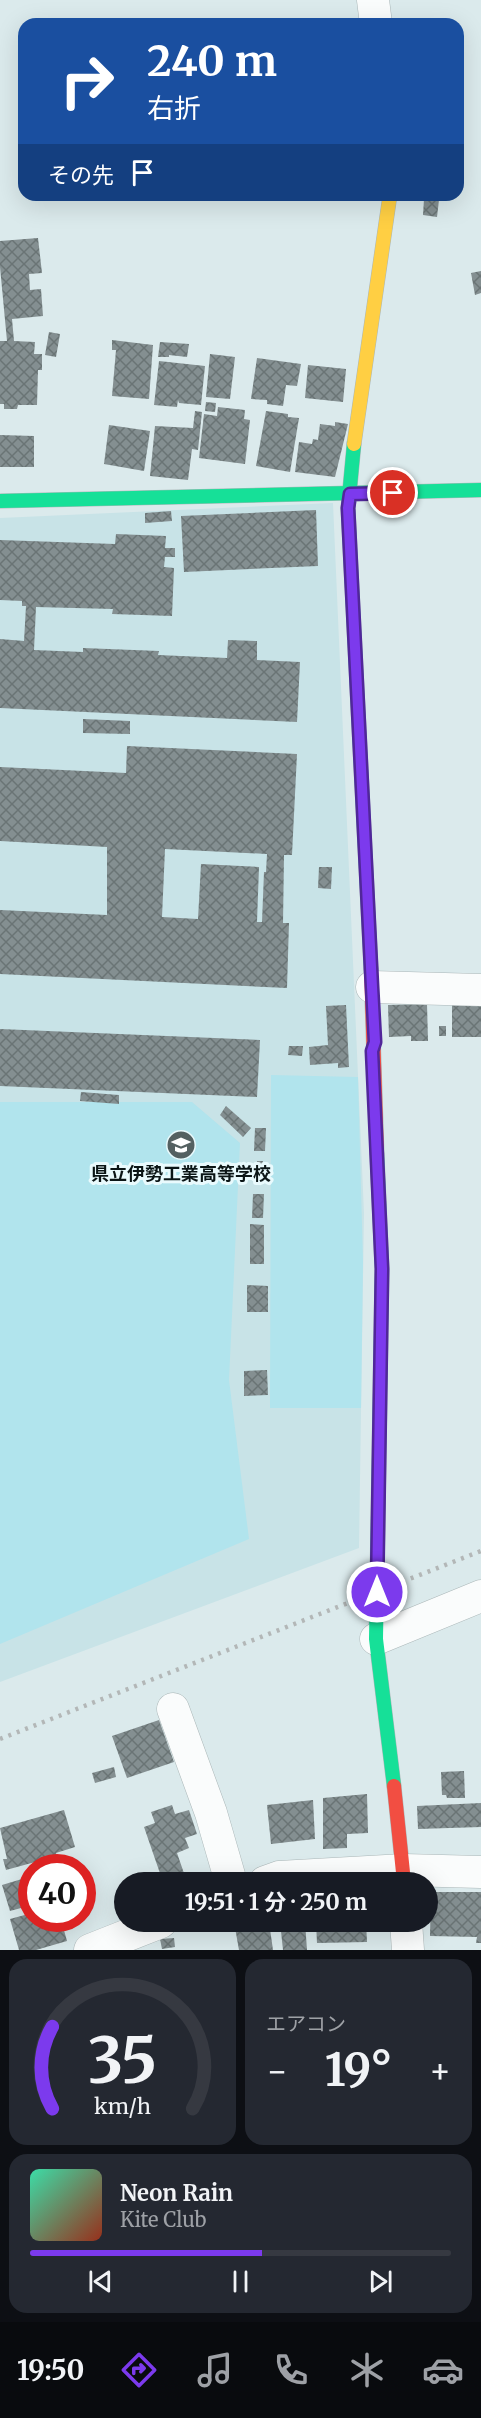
<!DOCTYPE html>
<html lang="ja">
<head>
<meta charset="utf-8">
<style>
  :root { --surface:#171b24; --page:#242831; --text:#f1f3f6; --muted:#9ea1a6; --line:#363941; --accent:#7c3aed }
  body { margin:0; font-family:Merriweather,"Noto Sans JP",serif; background:var(--page); color:var(--text); height:100vh; display:flex; flex-direction:column; font-size:22px; white-space:nowrap }
  * { box-sizing:border-box; margin:0 }
  p { font-size:20px; color:var(--muted) }
  .icon { flex:none; width:33px; height:33px; fill:none; stroke:currentColor; stroke-width:2; stroke-linecap:round; stroke-linejoin:round }
  .map { position:relative; height:1950px; overflow:hidden }
  .sheet { display:flex; flex-direction:column; gap:9px; padding:9px; background:#0d0f14; flex:1 }
  .sheet>* { flex:none }
  .banner { position:absolute; left:18px; top:18px; width:446px; height:183px; border-radius:18px; box-shadow:0 6px 24px #0002; background:#1a4fa0; color:#fff; overflow:hidden }
  .speed { position:absolute; left:18px; top:1854px; display:flex; gap:12px; font-size:30px; font-weight:700; text-align:center }
  .speed>* { display:grid; place-content:center; width:78px; height:78px; border-radius:50%; background:var(--surface); box-shadow:0 6px 24px #0002; line-height:1 }
  .speed .limit { border:9px solid #d22; background:#fff; color:#111 }
  .pin { position:absolute; display:grid; place-items:center; width:51px; height:51px; color:#fff; margin:-26px; border:3px solid #fff; border-radius:50%; box-shadow:0 2px 6px #0007 }
  .me { position:absolute; width:66px; margin:-33px; rotate:0deg; stroke-linejoin:round; filter:drop-shadow(0 0 4px #0008) }
  .turn { display:flex; align-items:center; gap:21px; height:126px; padding:0 30px; font-size:27px }
  .turn .icon { width:78px; height:78px; stroke-width:2.5 }
  .turn b { display:block; font-size:42px; line-height:51px }
  .then { display:flex; align-items:center; height:57px; padding:0 30px; background:#0003; gap:12px; font-size:22px }
  .big { font-size:45px; font-weight:700; line-height:1.1 }
  .sheet .tile { flex:1; display:flex; flex-direction:column; justify-content:center; gap:9px; min-width:0; padding:0 21px; border-radius:18px; background:var(--page) }
  .sheet .dial { align-items:center; gap:0 }
  .dial svg { height:156px; overflow:visible; fill:none; stroke:var(--line); stroke-width:7; stroke-linecap:round; text-anchor:middle }
  .dial text { fill:var(--text); stroke:none }
  .song { display:flex; align-items:center; gap:18px }
  .cover { width:72px; height:72px; border-radius:9px; background:linear-gradient(135deg,hsl(160 70% 55%),hsl(10 70% 35%)) }
  .played { height:6px; border-radius:3px; background:linear-gradient(90deg,var(--accent) 55%,var(--line) 55%) }
  .keys { display:flex; justify-content:space-around; direction:ltr }
  .heat { display:flex; justify-content:space-between; align-items:center; font-size:33px; direction:ltr }
  .sheet .tiles { flex:1; display:grid; gap:9px; grid-template-columns:1fr 1fr }
  .tile:last-child { grid-column:span 2 }
  .trip { position:absolute; left:114px; top:1872px; width:324px; height:60px; border-radius:30px; background:var(--surface); box-shadow:0 6px 24px #0002; font-weight:700; line-height:60px; text-align:center }
  .menu { display:flex; height:96px; justify-content:space-around; align-items:center; background:#090b0e; color:var(--muted) }
  .menu .icon { width:42px; height:42px }
  .menu .selected { color:var(--accent) }
  .menu b { font-size:27px; color:var(--text) }
  .map>svg:first-child { display:block }
  .built { fill:#c8e3e7 }
  .pitch { fill:#b1e4ed }
  .building { fill:url(#building-cross-hatch); fill-rule:evenodd }
  .lines { fill:none; stroke-linecap:round; stroke-linejoin:round }
  .street-casing { stroke:#abb7b8; stroke-width:33 }
  .fast-casing { stroke:#abb7b8; stroke-width:15 }
  .slow-casing { stroke:#abb7b8; stroke-width:15 }
  .jam-casing { stroke:#abb7b8; stroke-width:15 }
  .street { stroke:#fafcfc; stroke-width:32 }
  .fast { stroke:#16e098; stroke-width:14 }
  .slow { stroke:#ffcf43; stroke-width:14 }
  .jam { stroke:#f24e42; stroke-width:14 }
  .rail { stroke:#b3b7b7; stroke-width:4.5; stroke-dasharray:3 6; stroke-linecap:butt }
  .route-casing { stroke:#51269a; stroke-width:15 }
  .route { stroke:#7c3aed; stroke-width:10 }
  .labels { text-anchor:middle; stroke-width:6; stroke-linejoin:round; paint-order:stroke }
  .poi-label { font-size:18px; font-weight:bold; fill:#0b1516; stroke:#e9fafd }
</style>
</head>
<body>
<div class="map">
<svg width="481" height="1950" viewBox="0 0 481 1950">
  <defs>
    <pattern id="building-cross-hatch" width="8" height="8" patternUnits="userSpaceOnUse" patternTransform="scale(1.5)"><rect width="8" height="8" fill="#848f91"/><path d="M0 0l8 8M0 8l8-8" fill="none" stroke="#6a7475"/></pattern>
  </defs>
  <rect width="100%" height="100%" fill="#dbeaec"/>
  <path class="built" d="M333 503 364 1213 359 1548 0 1682V518Z"/>
  <g class="pitch">
    <path d="M271 1075 358 1077 363 1262 361 1408H270Z"/>
    <path d="M0 1102H192L240 1143 229 1380 249 1539 0 1644Z"/>
  </g>
  <g class="building">
    <path d="M424 199 439 200 437 217 423 215Z"/>
    <path d="M38 238 42 273 29 274 30 290 41 289 43 316 12 319 14 341 35 342 34 354H42V370H38L37 405H18L17 409H4V404H0V341H7L0 267V241Z"/>
    <path d="M481 271V293L475 295 471 273Z"/>
    <path d="M49 332 60 334 56 357 45 355Z"/>
    <path d="M112 340 153 345 149 399 112 396 116 350H112Z"/>
    <path d="M160 342 189 344 187 357 169 355V357H158Z"/>
    <path d="M210 354 235 357 230 399 206 397Z"/>
    <path d="M257 358 301 364 297 386 286 385 283 406 267 404V400L251 399Z"/>
    <path d="M159 361 205 366 201 405 179 403 178 400 177 407 154 405Z"/>
    <path d="M308 365 346 369 343 402 305 398Z"/>
    <path d="M206 402 216 403 215 412 205 411Z"/>
    <path d="M218 407 245 410 244 419 250 420 245 464 199 458 204 414 217 416Z"/>
    <path d="M195 411 202 412 198 450 192 449 188 480 150 476 155 426 193 428Z"/>
    <path d="M266 411 288 414V417L299 418 290 472 256 466Z"/>
    <path d="M335 422 348 424 335 477 295 472 299 442 312 444 313 439 318 440 320 424 335 426Z"/>
    <path d="M109 425 150 431 144 471 104 464Z"/>
    <path d="M0 435 34 436V467H0Z"/>
    <path d="M316 510 318 566 184 572 181 516Z"/>
    <path d="M171 511 172 521 145 523V513Z"/>
    <path d="M116 534 166 536 165 548H175V557H165L164 567 174 568 172 616 112 614 113 609 36 607 34 650 83 652V648L159 651 158 655 227 658 228 640 257 641V660L300 662 297 722 0 708V639L24 641 26 606H22V601L0 600V540L115 544Z"/>
    <path d="M83 719 130 721V734L83 733Z"/>
    <path d="M127 746 297 754 292 855H284L283 923H289L287 988 0 974V910L107 915V847L0 841V767L126 773ZM165 849 267 854 266 872H264L262 922H257L259 867 201 864 198 919 162 917Z"/>
    <path d="M319 867H332L331 889 318 888Z"/>
    <path d="M427 1004 428 1041H411V1036L389 1037 388 1005Z"/>
    <path d="M452 1004 481 1005V1037H452Z"/>
    <path d="M346 1005 349 1067 338 1068V1063L310 1065 309 1047 328 1045 326 1006Z"/>
    <rect x="439" y="1026" width="7" height="10"/>
    <path d="M0 1029 260 1040 257 1097 0 1086Z"/>
    <path d="M289 1046H303L302 1056 288 1055Z"/>
    <path d="M81 1092 119 1095V1104L80 1101Z"/>
    <path d="M226 1106 251 1128 243 1137 220 1115Z"/>
    <path d="M255 1128H266L265 1151H254Z"/>
    <rect x="257" y="1161" width="6" height="10"/>
    <path d="M253 1194H264L263 1218H252Z"/>
    <path d="M250 1224 264 1225V1264H250Z"/>
    <path d="M247 1285 268 1286V1312H247Z"/>
    <path d="M267 1370 268 1395 244 1396V1371Z"/>
    <path d="M159 1720 174 1762 127 1778 112 1736Z"/>
    <path d="M114 1767 116 1777 95 1783 92 1773Z"/>
    <path d="M464 1771 465 1798H447L446 1795H442L441 1772Z"/>
    <path d="M367 1794 368 1833 347 1834V1848L323 1849V1798Z"/>
    <path d="M313 1800 315 1839 271 1844 267 1805Z"/>
    <path d="M481 1803V1827L418 1829 417 1806Z"/>
    <path d="M172 1805 175 1814 189 1810 197 1834 185 1838 189 1848 177 1853 187 1882H163L144 1827 155 1823 151 1812Z"/>
    <path d="M64 1810 75 1847 56 1853 57 1856 6 1870 3 1859H7L0 1828Z"/>
    <path d="M32 1876V1905L10 1911 2 1885Z"/>
    <path d="M431 1892H481V1943H476L477 1937 430 1936Z"/>
    <path d="M32 1913V1918H75L62 1923 67 1941 36 1950H19L10 1919Z"/>
    <path d="M234 1922H269L273 1950H239Z"/>
    <path d="M280 1922H305L307 1950H283Z"/>
    <path d="M316 1922H366L367 1942 317 1943Z"/>
    <path d="M174 1938 175 1947 162 1949 160 1939Z"/>
  </g>
  <g class="lines">
    <g class="street-casing">
      <g id="street">
        <path d="M373 0 376 24"/>
        <path d="M372 987 481 990"/>
        <path d="M376 1639 481 1596"/>
        <path d="M173 1709 211 1813 231 1882"/>
        <path d="M265 1882 279 1877 404 1870 481 1872"/>
        <path d="M406 1922 408 1950"/>
        <path d="M90 1950 161 1922"/>
      </g>
    </g>
    <g class="fast-casing">
      <g id="fast">
        <path d="M354 444 348 508 371 969"/>
        <path d="M0 501 481 490"/>
        <path d="M377 1154 382 1269 376 1639 394 1786"/>
      </g>
    </g>
    <g class="slow-casing">
      <path id="slow" d="M354 444 390 195"/>
    </g>
    <g class="jam-casing">
      <g id="jam">
        <path d="M371 969 377 1154"/>
        <path d="M394 1786 404 1882"/>
      </g>
    </g>
    <use href="#street" class="street"/>
    <use href="#fast" class="fast"/>
    <use href="#slow" class="slow"/>
    <use href="#jam" class="jam"/>
    <path class="rail" d="M0 1739 481 1551"/>
  </g>
  <g class="lines">
    <g class="route-casing">
      <path id="route" d="M377 1592 382 1269 372 1051 375 1042 372 987 348 508 350 494 393 493"/>
    </g>
    <use href="#route" class="route"/>
  </g>
  <defs>
    <g id="school-disc" transform="scale(1.5)"><circle r="9.5" fill="#546061" stroke="#e9fafd"/><path d="M0-5L7-2L0 1L-7-2ZM-4 1L0 2.5L4 1V4Q0 6-4 4Z" fill="#fff"/></g>
  </defs>
  <g fill-rule="evenodd">
    <use href="#school-disc" x="181" y="1145"/>
  </g>
  <g class="labels">
    <g class="poi-label">
      <text x="181" y="1180">県立伊勢工業高等学校</text>
    </g>
  </g>
</svg>
<div class="speed"><div class="limit">40</div></div>
<div class="pin" style="left:393px;top:493px;background:#d93025"><svg class="icon" aria-label="arrive" viewBox="0 0 24 24"><path d="M6 21V4h12l-3 4 3 4H6"/></svg></div>
<svg class="me" style="left:377px;top:1592px" viewBox="-20 -20 40 40"><circle r="17" fill="#7c3aed" stroke="#fff" stroke-width="3"/><path d="M0-11L8 9 0 5-8 9z" fill="#fff"/></svg>
<div class="trip">19:51 · 1 分 · 250 m</div>
<div class="banner">
<div class="turn"><svg class="icon" aria-label="right" viewBox="0 0 24 24"><path d="M7 20v-9h11M14 6l5 5-5 5"/></svg><div><b>240 m</b>右折</div></div>
<div class="then">その先<svg class="icon" aria-label="arrive" viewBox="0 0 24 24"><path d="M6 21V4h12l-3 4 3 4H6"/></svg></div>
</div>
</div>
<section class="sheet">
<div class="tiles">
<div class="tile dial"><svg viewBox="0 0 100 80">
<path d="M14 69A42 42 0 1 1 86 69"/>
<path d="M14 69A42 42 0 0 1 14 27" stroke="#7c3aed"/>
<text x="50" y="56" font-size="32" font-weight="700">35</text>
<text x="50" y="72" font-size="11">km/h</text>
</svg></div>
<div class="tile"><p>エアコン</p>
<div class="heat"><a>−</a><b class="big">19°</b><a>+</a></div>
</div>
<div class="tile">
<div class="song"><i class="cover"></i><div><b>Neon Rain</b><p>Kite Club</p></div></div>
<div class="played"></div>
<div class="keys"><svg class="icon" aria-label="previous" viewBox="0 0 24 24"><path d="M18 5L8 12l10 7zM5 5v14"/></svg><svg class="icon" aria-label="pause" viewBox="0 0 24 24"><path d="M8 5v14M16 5v14"/></svg><svg class="icon" aria-label="next" viewBox="0 0 24 24"><path d="M6 5l10 7-10 7zM19 5v14"/></svg></div>
</div>
</div>
</section>
<nav class="menu">
<b>19:50</b>
<svg class="icon selected" aria-label="directions" viewBox="0 0 24 24"><path d="M12 3l9 9-9 9-9-9zM9 14v-3h6M13 9l2 2-2 2"/></svg>
<svg class="icon" aria-label="music" viewBox="0 0 24 24"><path d="M9 18V5l10-2v13"/><circle cx="6" cy="18" r="3"/><circle cx="16" cy="16" r="3"/></svg>
<svg class="icon" aria-label="phone" viewBox="0 0 24 24"><path d="M5 4h4l2 5-3 2q2 4 5 5l2-3 5 2v4C11 20 4 13 5 4z"/></svg>
<svg class="icon" aria-label="climate" viewBox="0 0 24 24"><path d="M12 3v18M4 7l16 10M4 17L20 7"/></svg>
<svg class="icon" aria-label="car" viewBox="0 0 24 24"><path d="M5 17H2v-5l4-1 3-4h7l3 4 3 1v5h-3M9 17h6M6 11h13"/><circle cx="7" cy="17" r="2"/><circle cx="17" cy="17" r="2"/></svg>
</nav>
</body>
</html>
